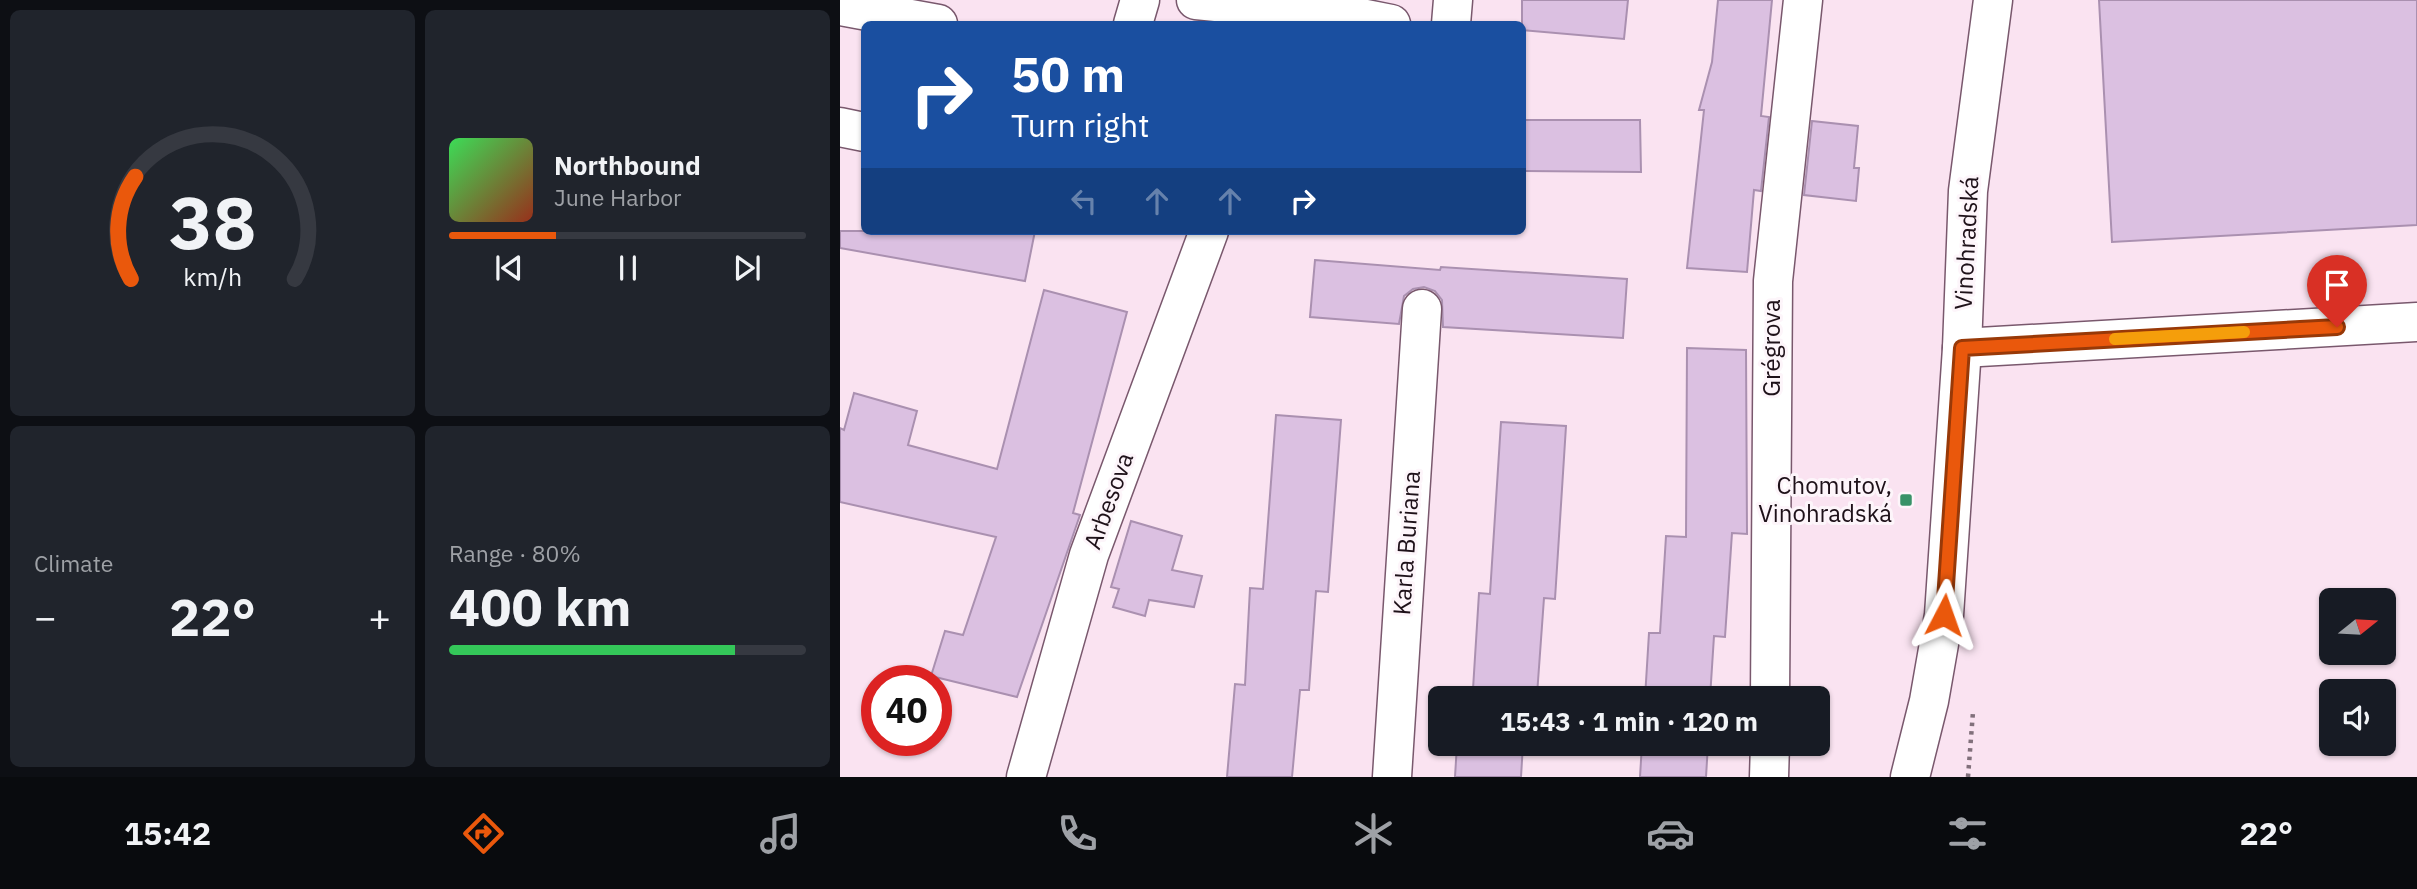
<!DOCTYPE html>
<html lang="en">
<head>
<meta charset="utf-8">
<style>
  :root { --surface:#171b24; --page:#20242c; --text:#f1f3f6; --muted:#9ea1a6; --line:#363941; --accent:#ea580c }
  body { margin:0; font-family:"IBM Plex Sans",sans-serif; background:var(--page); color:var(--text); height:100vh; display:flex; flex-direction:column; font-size:26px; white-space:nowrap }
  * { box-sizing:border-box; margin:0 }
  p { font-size:23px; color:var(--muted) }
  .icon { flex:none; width:38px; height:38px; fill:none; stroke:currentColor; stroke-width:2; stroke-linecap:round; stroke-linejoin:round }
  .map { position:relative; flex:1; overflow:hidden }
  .details { display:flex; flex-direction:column; gap:10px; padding:10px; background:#0d0f14; width:840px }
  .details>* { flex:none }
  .hud { position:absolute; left:21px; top:21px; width:665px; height:214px; border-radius:10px; box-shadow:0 2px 5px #0004; background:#1a4fa0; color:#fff; overflow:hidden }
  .needle { width:46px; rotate:72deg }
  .fabs { position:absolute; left:1479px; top:588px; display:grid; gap:14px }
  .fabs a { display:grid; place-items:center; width:77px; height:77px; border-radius:10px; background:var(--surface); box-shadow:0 2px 5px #0004; font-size:35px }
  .speed { position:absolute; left:21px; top:665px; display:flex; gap:14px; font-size:35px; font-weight:700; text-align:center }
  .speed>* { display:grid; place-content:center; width:91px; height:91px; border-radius:50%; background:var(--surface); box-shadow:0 2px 5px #0004; line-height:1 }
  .speed .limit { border:10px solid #d22; background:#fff; color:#111 }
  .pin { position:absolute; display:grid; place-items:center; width:60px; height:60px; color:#fff; margin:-72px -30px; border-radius:50% 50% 50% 0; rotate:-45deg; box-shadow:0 0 7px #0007 }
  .pin .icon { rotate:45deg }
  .me { position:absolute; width:77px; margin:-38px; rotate:4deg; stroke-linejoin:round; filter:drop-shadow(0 0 5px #0008) }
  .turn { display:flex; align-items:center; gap:24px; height:147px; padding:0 35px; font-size:32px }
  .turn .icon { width:91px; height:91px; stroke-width:2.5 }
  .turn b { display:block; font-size:49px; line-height:60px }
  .lanes { display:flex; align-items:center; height:66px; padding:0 35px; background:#0003; justify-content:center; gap:35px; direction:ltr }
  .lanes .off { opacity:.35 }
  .big { font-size:52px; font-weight:700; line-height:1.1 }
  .details .card { flex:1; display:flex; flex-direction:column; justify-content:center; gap:10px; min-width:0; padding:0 24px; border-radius:10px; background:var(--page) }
  .details .dial { align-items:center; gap:0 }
  .dial svg { height:182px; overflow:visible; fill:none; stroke:var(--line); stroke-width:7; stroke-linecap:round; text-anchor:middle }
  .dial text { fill:var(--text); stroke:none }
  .song { display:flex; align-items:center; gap:21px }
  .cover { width:84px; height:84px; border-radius:10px; background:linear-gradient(135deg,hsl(130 70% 55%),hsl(10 70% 35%)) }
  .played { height:7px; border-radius:4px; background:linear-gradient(90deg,var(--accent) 30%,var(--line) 30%) }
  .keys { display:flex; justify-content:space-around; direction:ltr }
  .heat { display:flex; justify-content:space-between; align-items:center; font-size:38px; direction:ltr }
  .charge { height:10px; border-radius:5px; background:linear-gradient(90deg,#34c759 80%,var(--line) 0) }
  .details .tiles { flex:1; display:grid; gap:10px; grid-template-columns:repeat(2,1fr) }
  .trip { position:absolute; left:588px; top:686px; width:402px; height:70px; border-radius:10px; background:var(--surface); box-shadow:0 2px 5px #0004; font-weight:700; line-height:70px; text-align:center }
  .dock { display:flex; height:112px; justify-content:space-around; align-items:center; background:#090b0e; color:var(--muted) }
  .dock .icon { width:49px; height:49px }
  .dock .selected { color:var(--accent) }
  .dock b { font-size:32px; color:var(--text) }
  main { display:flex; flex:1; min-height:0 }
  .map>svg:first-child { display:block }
  .building { fill:#dbc0e1; stroke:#aa90b0; stroke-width:2 }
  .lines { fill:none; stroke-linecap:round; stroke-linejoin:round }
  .minor-casing { stroke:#79586d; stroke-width:41 }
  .path { stroke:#81707b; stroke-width:4.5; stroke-dasharray:3.5 5; stroke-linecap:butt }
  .minor { stroke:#fff; stroke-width:38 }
  .route-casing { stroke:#983908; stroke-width:18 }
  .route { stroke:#ea580c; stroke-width:12 }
  .slow { stroke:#f59e0b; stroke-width:12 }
  .poi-dot { fill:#389268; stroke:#fdf5fa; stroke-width:2.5 }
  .labels { text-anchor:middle; stroke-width:6; stroke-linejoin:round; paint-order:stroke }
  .street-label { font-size:24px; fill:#1e1119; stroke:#fdf5fa }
  .poi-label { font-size:24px; fill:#1e1119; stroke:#fdf5fa; text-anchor:end }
</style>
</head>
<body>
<main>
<section class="details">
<div class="tiles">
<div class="card dial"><svg viewBox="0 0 100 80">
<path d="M14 69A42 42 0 1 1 86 69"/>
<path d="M14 69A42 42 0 0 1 16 24" stroke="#ea580c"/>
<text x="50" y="56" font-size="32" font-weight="700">38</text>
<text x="50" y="72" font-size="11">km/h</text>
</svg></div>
<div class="card">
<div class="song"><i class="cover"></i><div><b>Northbound</b><p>June Harbor</p></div></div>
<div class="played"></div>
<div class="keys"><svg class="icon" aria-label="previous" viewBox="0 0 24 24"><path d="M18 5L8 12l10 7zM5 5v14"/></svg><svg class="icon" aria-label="pause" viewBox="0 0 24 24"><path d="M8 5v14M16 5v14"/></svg><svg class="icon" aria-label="next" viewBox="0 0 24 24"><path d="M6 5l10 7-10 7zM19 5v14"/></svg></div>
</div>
<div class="card"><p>Climate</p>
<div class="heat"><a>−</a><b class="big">22°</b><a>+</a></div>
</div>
<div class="card"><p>Range · 80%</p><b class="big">400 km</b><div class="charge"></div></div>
</div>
</section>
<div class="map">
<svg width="1577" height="777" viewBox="0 0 1577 777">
  <rect width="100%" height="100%" fill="#fae3f1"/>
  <g class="building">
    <path d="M682 0H788L784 39 682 30Z"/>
    <path d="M878 0H932L921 116 929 117 921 191 914 190 907 272 847 268 864 110H859L872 62Z"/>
    <path d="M1259 0H1577V225L1272 242Z"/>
    <path d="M682 120H800L801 172 682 171Z"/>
    <path d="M972 121 1018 126 1014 168H1019L1016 201 964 195Z"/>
    <path d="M0 231H195L185 281 0 248Z"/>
    <path d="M475 260 600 270 601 267 787 279 783 338 603 327 602 300 595 291 584 287 573 289 564 296 559 324 470 317Z"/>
    <path d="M204 290 287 312 233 513 240 515 177 697 91 676 105 631 123 635 156 537 0 502V428L4 430 14 393 77 411 68 445 157 469Z"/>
    <path d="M847 348 906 350 907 534 892 533 885 637 874 636 870 698H805L809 633H820L826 536 846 537Z"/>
    <path d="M436 415 501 420 488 592 476 591 469 690H460L452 777H387L395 684 405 685 410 588 423 589Z"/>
    <path d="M661 422 726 426 715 599 704 598 697 695 686 694V698H621V689H633L639 593 650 594Z"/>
    <path d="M291 521 342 536 332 570 362 576 354 607 309 600 305 616 273 607 279 589 271 587Z"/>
    <path d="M617 744H683L681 777H615Z"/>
    <path d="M802 744H868L866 777H800Z"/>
  </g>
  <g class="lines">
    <g class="minor-casing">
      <g id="minor">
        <path d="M356 0 506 15 551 24"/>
        <path d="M0 6 98 24"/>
        <path d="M293 24 300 0"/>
        <path d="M611 24 613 0"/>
        <path d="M0 127 24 132"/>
        <path d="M1122 348 1577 322"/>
        <path d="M930 698 933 281 963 0"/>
        <path d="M186 777 249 555 369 231"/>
        <path d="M552 777 582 309"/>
        <path d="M929 777 930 744"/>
        <path d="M1070 777 1089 701 1104 615 1122 348 1128 191 1153 0"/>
      </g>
    </g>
    <path class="path" d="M1128 777 1133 712"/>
    <use href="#minor" class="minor"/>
  </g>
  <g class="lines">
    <g class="route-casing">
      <path id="route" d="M1104 615 1122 348 1497 327"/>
    </g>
    <use href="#route" class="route"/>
    <path class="slow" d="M1275 339 1404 332"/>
  </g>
  <rect class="poi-dot" x="1059" y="493" width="14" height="14" rx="3.5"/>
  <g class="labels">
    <g class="street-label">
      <text transform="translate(1127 243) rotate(-87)" y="8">Vinohradská</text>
      <text transform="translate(932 348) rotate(-90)" y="8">Grégrova</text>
      <text transform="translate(269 501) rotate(-70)" y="8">Arbesova</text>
      <text transform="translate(567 543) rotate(-86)" y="8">Karla Buriana</text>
    </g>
    <g class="poi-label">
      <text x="1052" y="494">Chomutov,<tspan x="1052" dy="28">Vinohradská</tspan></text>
    </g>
  </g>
</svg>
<div class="fabs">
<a><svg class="needle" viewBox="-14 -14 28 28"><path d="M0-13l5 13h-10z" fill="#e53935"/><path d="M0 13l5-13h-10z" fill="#9ea1a6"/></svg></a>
<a><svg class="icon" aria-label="sound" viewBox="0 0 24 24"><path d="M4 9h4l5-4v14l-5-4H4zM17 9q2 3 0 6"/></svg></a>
</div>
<div class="speed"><div class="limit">40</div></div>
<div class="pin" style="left:1497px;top:327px;background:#d93025"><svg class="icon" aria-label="arrive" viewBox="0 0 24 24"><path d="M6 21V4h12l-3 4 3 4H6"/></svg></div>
<svg class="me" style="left:1104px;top:615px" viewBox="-20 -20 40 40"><path d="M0-17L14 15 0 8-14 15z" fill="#ea580c" stroke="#fff" stroke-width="4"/></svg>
<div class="trip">15:43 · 1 min · 120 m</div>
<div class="hud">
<div class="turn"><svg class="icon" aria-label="right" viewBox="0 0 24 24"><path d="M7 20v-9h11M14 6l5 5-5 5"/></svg><div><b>50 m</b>Turn right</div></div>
<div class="lanes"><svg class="icon off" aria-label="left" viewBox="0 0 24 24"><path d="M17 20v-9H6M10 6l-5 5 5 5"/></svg><svg class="icon off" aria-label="ahead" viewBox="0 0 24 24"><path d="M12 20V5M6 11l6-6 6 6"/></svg><svg class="icon off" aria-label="ahead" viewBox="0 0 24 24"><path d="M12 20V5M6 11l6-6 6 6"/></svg><svg class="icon" aria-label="right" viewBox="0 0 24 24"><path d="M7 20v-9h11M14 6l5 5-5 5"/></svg></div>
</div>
</div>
</main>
<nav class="dock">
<b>15:42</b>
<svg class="icon selected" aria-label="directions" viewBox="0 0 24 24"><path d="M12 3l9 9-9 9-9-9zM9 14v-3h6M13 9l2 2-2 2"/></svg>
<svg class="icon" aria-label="music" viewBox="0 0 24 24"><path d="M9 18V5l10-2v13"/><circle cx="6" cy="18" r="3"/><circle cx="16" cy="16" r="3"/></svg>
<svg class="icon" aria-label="phone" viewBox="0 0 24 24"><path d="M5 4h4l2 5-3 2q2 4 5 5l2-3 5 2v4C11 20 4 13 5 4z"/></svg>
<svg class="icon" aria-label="climate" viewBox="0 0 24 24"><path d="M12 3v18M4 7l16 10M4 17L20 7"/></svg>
<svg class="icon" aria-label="car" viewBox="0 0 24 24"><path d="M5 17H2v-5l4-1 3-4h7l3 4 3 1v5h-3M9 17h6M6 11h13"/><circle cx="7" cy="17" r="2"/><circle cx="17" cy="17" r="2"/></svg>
<svg class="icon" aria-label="filters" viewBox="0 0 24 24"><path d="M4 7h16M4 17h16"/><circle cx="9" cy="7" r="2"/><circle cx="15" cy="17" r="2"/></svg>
<b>22°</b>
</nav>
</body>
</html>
